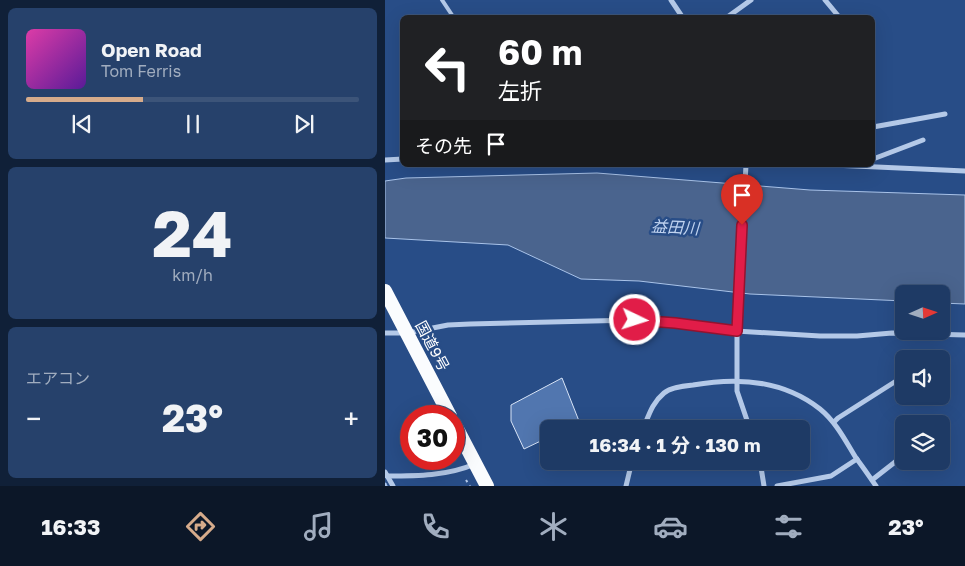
<!DOCTYPE html>
<html lang="ja">
<head>
<meta charset="utf-8">
<style>
  :root { --surface:#1e3a65; --page:#26416b; --text:#f1f3f6; --muted:#a1adbf; --line:#3c5479; --accent:#d6ab8b }
  body { margin:0; font-family:"Golos Text","Noto Sans JP",sans-serif; background:var(--page); color:var(--text); height:100vh; display:flex; flex-direction:column; font-size:19px; white-space:nowrap }
  * { box-sizing:border-box; margin:0 }
  p { font-size:16px; color:var(--muted) }
  .icon { flex:none; width:28px; height:28px; fill:none; stroke:currentColor; stroke-width:2; stroke-linecap:round; stroke-linejoin:round }
  .map { position:relative; flex:1; overflow:hidden }
  .details { display:flex; flex-direction:column; gap:8px; padding:8px; background:#102038; width:385px }
  .details>* { flex:none }
  .guide { position:absolute; left:15px; top:15px; width:475px; height:152px; border-radius:8px; box-shadow:0 5px 20px #0002,0 0 0 1px var(--line); background:#202124; color:#fff; overflow:hidden }
  .needle { width:32px; rotate:87deg }
  .buttons { position:absolute; left:510px; top:285px; display:grid; gap:10px }
  .buttons a { display:grid; place-items:center; width:55px; height:55px; border-radius:8px; background:var(--surface); box-shadow:0 5px 20px #0002,0 0 0 1px var(--line); font-size:25px }
  .speed { position:absolute; left:15px; top:405px; display:flex; gap:10px; font-size:25px; font-weight:700; text-align:center }
  .speed>* { display:grid; place-content:center; width:65px; height:65px; border-radius:50%; background:var(--surface); box-shadow:0 5px 20px #0002,0 0 0 1px var(--line); line-height:1 }
  .speed .limit { border:8px solid #d22; background:#fff; color:#111 }
  .pin { position:absolute; display:grid; place-items:center; width:42px; height:42px; color:#fff; margin:-51px -21px; border-radius:50% 50% 50% 0; rotate:-45deg; box-shadow:0 0 5px #0007 }
  .pin .icon { rotate:45deg }
  .me { position:absolute; width:55px; margin:-28px; rotate:94deg; stroke-linejoin:round; filter:drop-shadow(0 0 4px #0008) }
  .turn { display:flex; align-items:center; gap:18px; height:105px; padding:0 15px; font-size:22px }
  .turn .icon { width:65px; height:65px; stroke-width:2.5 }
  .turn b { display:block; font-size:35px; line-height:42px }
  .then { display:flex; align-items:center; height:48px; padding:0 15px; background:#0003; gap:10px; font-size:19px }
  .big { font-size:38px; font-weight:700; line-height:1.1 }
  .details .card { flex:1; display:flex; flex-direction:column; justify-content:center; gap:8px; min-width:0; padding:0 18px; border-radius:8px; background:var(--page) }
  .details .dial { align-items:center; gap:0 }
  .dial b { font-size:65px; line-height:1 }
  .song { display:flex; align-items:center; gap:15px }
  .cover { width:60px; height:60px; border-radius:8px; background:linear-gradient(135deg,hsl(320 70% 55%),hsl(270 70% 35%)) }
  .played { height:5px; border-radius:2px; background:linear-gradient(90deg,var(--accent) 35%,var(--line) 35%) }
  .keys { display:flex; justify-content:space-around; direction:ltr }
  .heat { display:flex; justify-content:space-between; align-items:center; font-size:28px; direction:ltr }
  .trip { position:absolute; left:155px; top:420px; width:270px; height:50px; border-radius:8px; background:var(--surface); box-shadow:0 5px 20px #0002,0 0 0 1px var(--line); font-weight:700; line-height:50px; text-align:center }
  .tabs { display:flex; height:80px; justify-content:space-around; align-items:center; background:#0c1728; color:var(--muted) }
  .tabs .icon { width:35px; height:35px }
  .tabs .active { color:var(--accent) }
  .tabs b { font-size:22px; color:var(--text) }
  main { display:flex; flex:1; min-height:0 }
  .map>svg:first-child { display:block }
  .water { fill:#4a648e; stroke:#a9c3e9 }
  .lines { fill:none; stroke-linecap:round; stroke-linejoin:round }
  .stream { stroke:#a9c3e9; stroke-width:3 }
  .building { fill:#5176af; stroke:#d8e4f7 }
  .path { stroke:#b4c9e8; stroke-width:2; stroke-dasharray:2.5 4; stroke-linecap:butt }
  .service { stroke:#b4c9e8; stroke-width:4 }
  .minor { stroke:#b4c9e8; stroke-width:5 }
  .trunk { stroke:#fafcfe; stroke-width:14 }
  .route-casing { stroke:#92132f; stroke-width:12 }
  .route { stroke:#e11d48; stroke-width:9 }
  .labels { text-anchor:middle; stroke-width:5; stroke-linejoin:round; paint-order:stroke }
  .street-label { font-size:15px; fill:#fff; stroke:#284d87 }
  .water-label { font-size:16px; font-style:italic; fill:#c0d3f0; stroke:#284d87 }
</style>
</head>
<body>
<main>
<section class="details">
<div class="card">
<div class="song"><i class="cover"></i><div><b>Open Road</b><p>Tom Ferris</p></div></div>
<div class="played"></div>
<div class="keys"><svg class="icon" aria-label="previous" viewBox="0 0 24 24"><path d="M18 5L8 12l10 7zM5 5v14"/></svg><svg class="icon" aria-label="pause" viewBox="0 0 24 24"><path d="M8 5v14M16 5v14"/></svg><svg class="icon" aria-label="next" viewBox="0 0 24 24"><path d="M6 5l10 7-10 7zM19 5v14"/></svg></div>
</div>
<div class="card dial"><b>24</b><p>km/h</p></div>
<div class="card"><p>エアコン</p>
<div class="heat"><a>−</a><b class="big">23°</b><a>+</a></div>
</div>
</section>
<div class="map">
<svg width="580" height="486" viewBox="0 0 580 486">
  <rect width="100%" height="100%" fill="#284d87"/>
  <path class="water" d="M212 173 425 190 580 195V304L556 303V294H519V301L365 294 254 281 196 279 123 245 0 238V181L21 178Z"/>
  <g class="lines">
    <path class="stream" d="M0 484 1 486"/>
  </g>
  <path class="building" d="M177 378 194 421 179 429H164V437L139 449 126 421V405Z"/>
  <g class="lines">
    <g class="path">
      <path d="M70 451V460"/>
      <path d="M81 480 85 486"/>
    </g>
    <path class="service" d="M57 0 69 18"/>
    <g class="minor">
      <path d="M286 0 298 18"/>
      <path d="M440 0 455 18"/>
      <path d="M341 18 366 0"/>
      <path d="M488 59V60"/>
      <path d="M488 127 560 114"/>
      <path d="M488 159 538 140"/>
      <path d="M0 160 18 159"/>
      <path d="M361 165 352 323V391L365 429"/>
      <path d="M448 165 580 171"/>
      <path d="M0 333H22L63 325 85 324 250 320 290 323 351 331 435 336H472L507 333 580 335"/>
      <path d="M449 422 453 418 519 376"/>
      <path d="M556 424 557 421"/>
      <path d="M258 429C264 415 267 403 279 393 286 387 299 386 308 385 352 377 398 380 435 409 451 422 460 440 471 458 478 467 484 476 491 486"/>
      <path d="M375 461 379 486"/>
      <path d="M0 472 8 486"/>
      <path d="M2 476C32 476 62 476 90 464"/>
      <path d="M487 480 519 455"/>
      <path d="M241 486 247 461"/>
      <path d="M392 486 446 476 472 459"/>
    </g>
    <g class="trunk">
      <path d="M0 291 65 416"/>
      <path d="M69 423 102 486"/>
    </g>
  </g>
  <g class="lines">
    <g class="route-casing">
      <path id="route" d="M250 320 290 323 352 331 357 225"/>
    </g>
    <use href="#route" class="route"/>
  </g>
  <g class="labels">
    <g class="street-label">
      <text transform="translate(47 346) rotate(62)" y="5">国道9号</text>
    </g>
    <g class="water-label">
      <text transform="translate(290 227) rotate(3)" y="6">益田川</text>
    </g>
  </g>
</svg>
<div class="buttons">
<a><svg class="needle" viewBox="-14 -14 28 28"><path d="M0-13l5 13h-10z" fill="#e53935"/><path d="M0 13l5-13h-10z" fill="#a1adbf"/></svg></a>
<a><svg class="icon" aria-label="sound" viewBox="0 0 24 24"><path d="M4 9h4l5-4v14l-5-4H4zM17 9q2 3 0 6"/></svg></a>
<a><svg class="icon" aria-label="layers" viewBox="0 0 24 24"><path d="M12 4l9 5-9 5-9-5zM3 14l9 5 9-5"/></svg></a>
</div>
<div class="speed"><div class="limit">30</div></div>
<div class="pin" style="left:357px;top:225px;background:#d93025"><svg class="icon" aria-label="arrive" viewBox="0 0 24 24"><path d="M6 21V4h12l-3 4 3 4H6"/></svg></div>
<svg class="me" style="left:250px;top:320px" viewBox="-20 -20 40 40"><circle r="17" fill="#e11d48" stroke="#fff" stroke-width="3"/><path d="M0-11L8 9 0 5-8 9z" fill="#fff"/></svg>
<div class="trip">16:34 · 1 分 · 130 m</div>
<div class="guide">
<div class="turn"><svg class="icon" aria-label="left" viewBox="0 0 24 24"><path d="M17 20v-9H6M10 6l-5 5 5 5"/></svg><div><b>60 m</b>左折</div></div>
<div class="then">その先<svg class="icon" aria-label="arrive" viewBox="0 0 24 24"><path d="M6 21V4h12l-3 4 3 4H6"/></svg></div>
</div>
</div>
</main>
<nav class="tabs">
<b>16:33</b>
<svg class="icon active" aria-label="directions" viewBox="0 0 24 24"><path d="M12 3l9 9-9 9-9-9zM9 14v-3h6M13 9l2 2-2 2"/></svg>
<svg class="icon" aria-label="music" viewBox="0 0 24 24"><path d="M9 18V5l10-2v13"/><circle cx="6" cy="18" r="3"/><circle cx="16" cy="16" r="3"/></svg>
<svg class="icon" aria-label="phone" viewBox="0 0 24 24"><path d="M5 4h4l2 5-3 2q2 4 5 5l2-3 5 2v4C11 20 4 13 5 4z"/></svg>
<svg class="icon" aria-label="climate" viewBox="0 0 24 24"><path d="M12 3v18M4 7l16 10M4 17L20 7"/></svg>
<svg class="icon" aria-label="car" viewBox="0 0 24 24"><path d="M5 17H2v-5l4-1 3-4h7l3 4 3 1v5h-3M9 17h6M6 11h13"/><circle cx="7" cy="17" r="2"/><circle cx="17" cy="17" r="2"/></svg>
<svg class="icon" aria-label="filters" viewBox="0 0 24 24"><path d="M4 7h16M4 17h16"/><circle cx="9" cy="7" r="2"/><circle cx="15" cy="17" r="2"/></svg>
<b>23°</b>
</nav>
</body>
</html>
